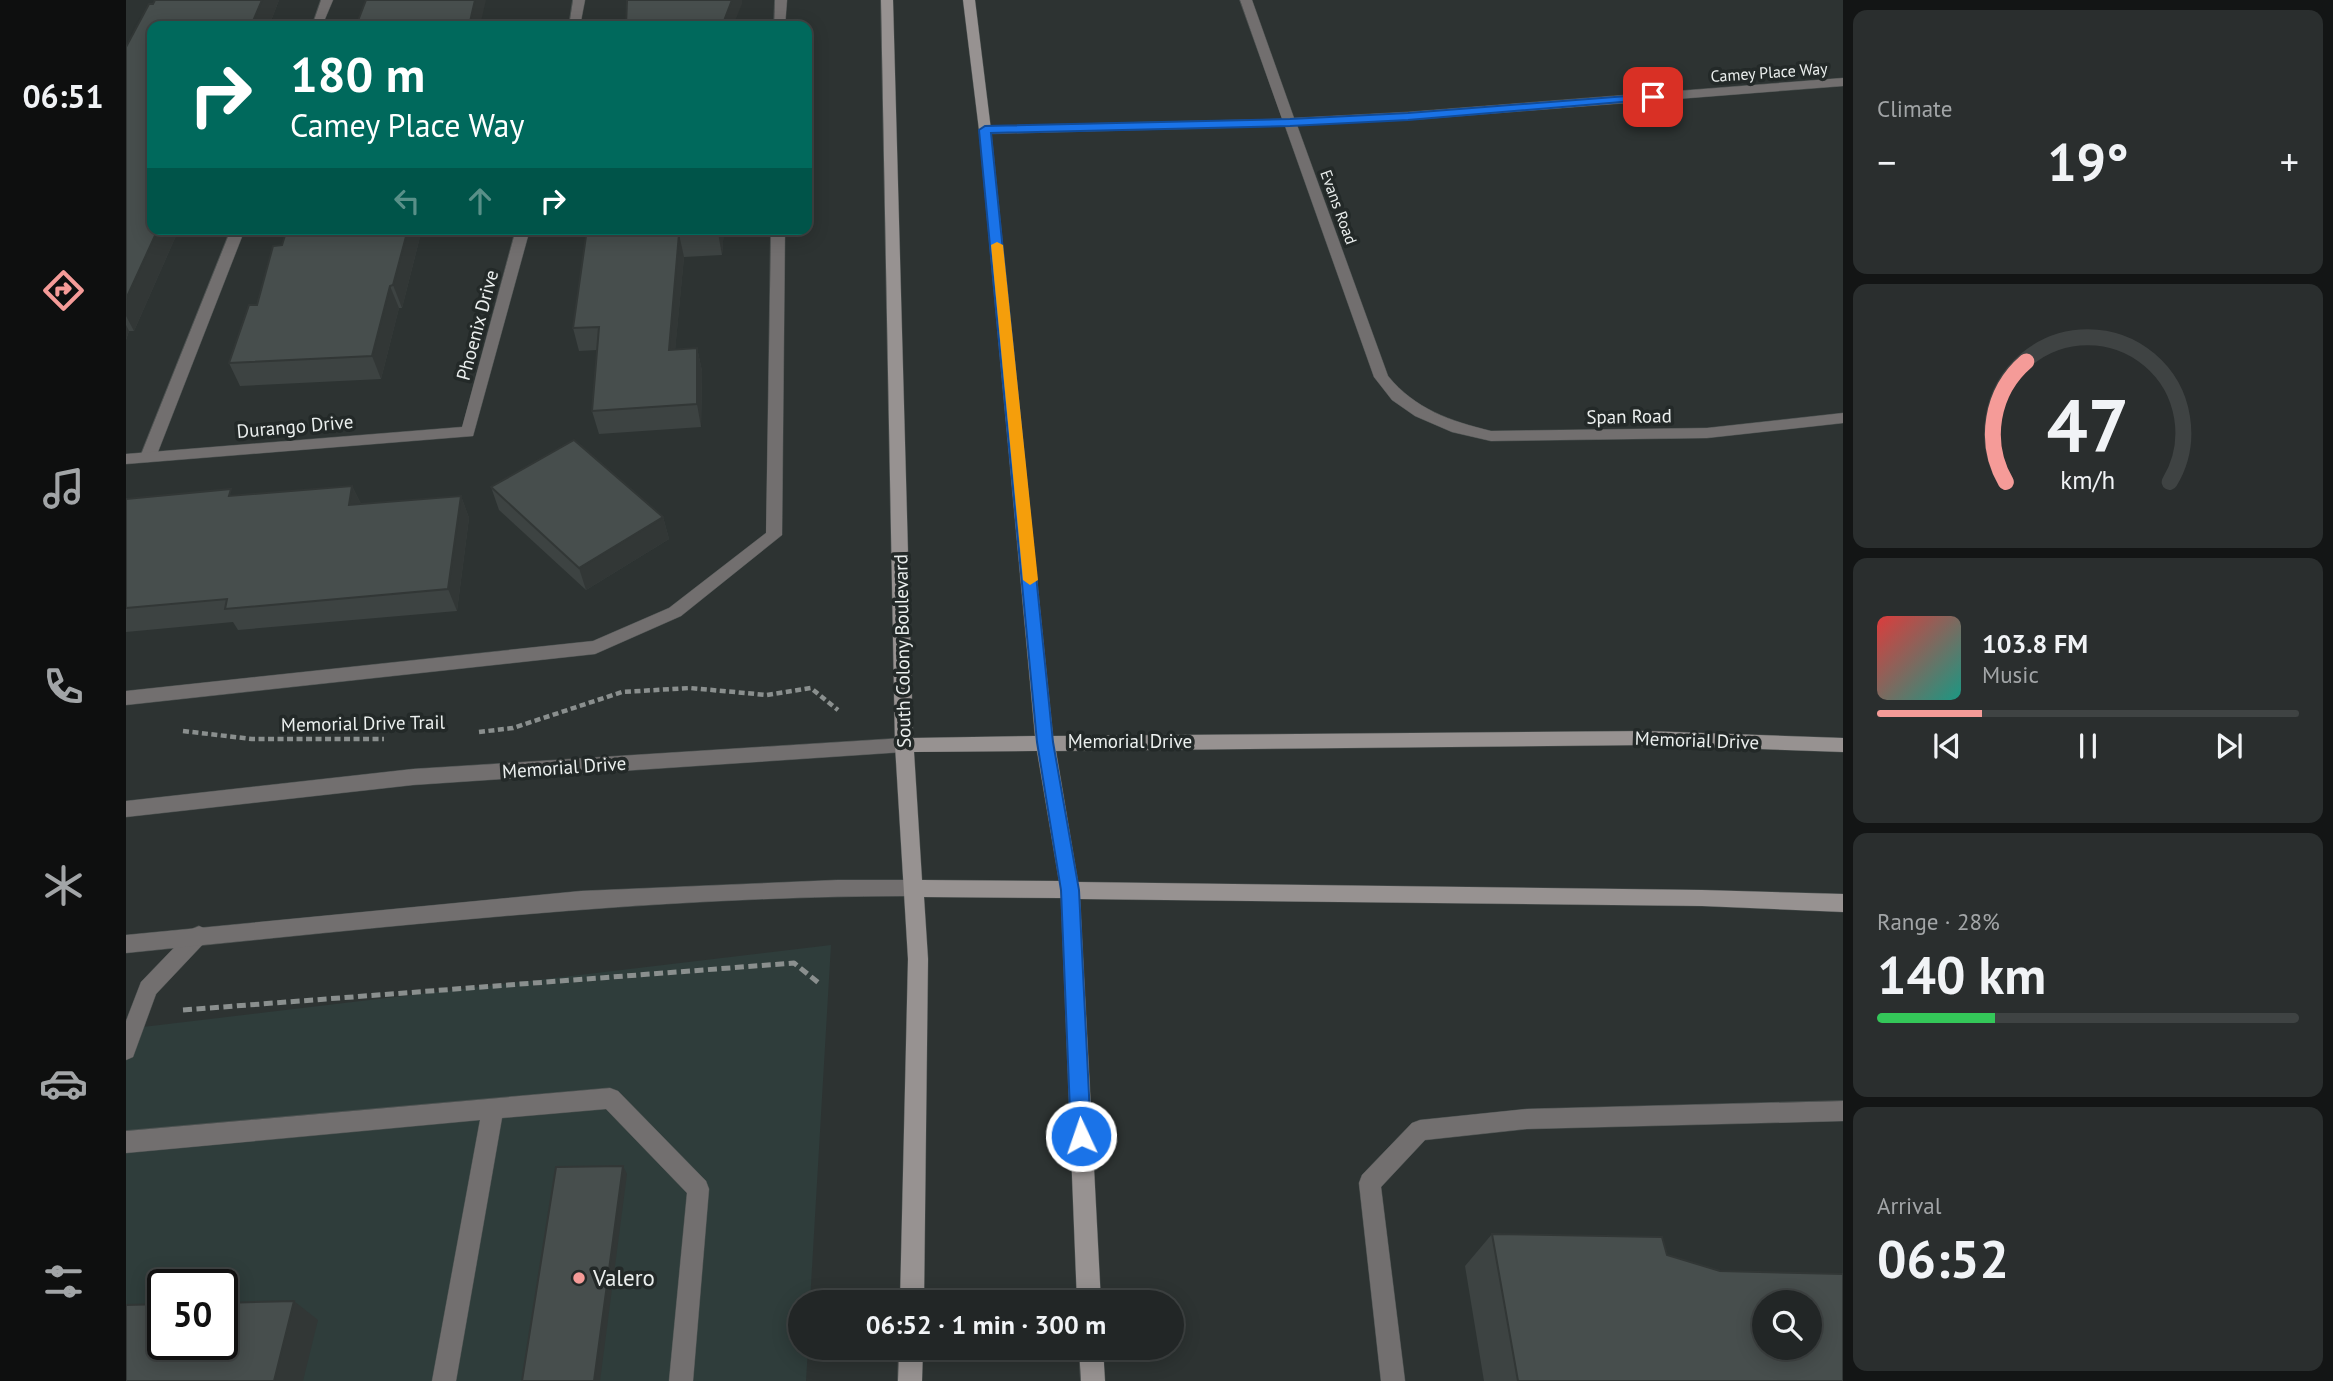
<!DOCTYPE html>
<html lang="en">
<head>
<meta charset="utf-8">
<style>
  :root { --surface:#222626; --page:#2a2e2e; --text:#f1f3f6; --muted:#a2a5a7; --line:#3f4343; --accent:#f59b98 }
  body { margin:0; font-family:"PT Sans",sans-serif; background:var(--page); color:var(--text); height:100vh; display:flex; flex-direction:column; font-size:26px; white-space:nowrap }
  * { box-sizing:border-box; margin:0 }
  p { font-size:23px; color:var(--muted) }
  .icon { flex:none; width:38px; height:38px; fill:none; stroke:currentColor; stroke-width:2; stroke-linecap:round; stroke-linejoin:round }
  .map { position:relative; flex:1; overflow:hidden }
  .details { display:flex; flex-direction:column; gap:10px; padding:10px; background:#131515; width:490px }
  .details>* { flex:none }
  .guide { position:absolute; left:21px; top:21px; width:665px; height:214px; border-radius:14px; box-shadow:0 4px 18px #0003,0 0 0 2px var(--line); background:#00695c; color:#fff; overflow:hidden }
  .buttons { position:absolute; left:1626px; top:1290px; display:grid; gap:14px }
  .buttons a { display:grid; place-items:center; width:70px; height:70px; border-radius:50%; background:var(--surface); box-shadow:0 4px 18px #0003,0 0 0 2px var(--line); font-size:35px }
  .speed { position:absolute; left:21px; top:1269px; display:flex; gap:14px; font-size:35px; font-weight:700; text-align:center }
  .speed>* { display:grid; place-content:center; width:91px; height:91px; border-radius:50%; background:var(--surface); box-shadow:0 4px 18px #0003,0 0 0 2px var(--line); line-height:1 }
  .speed .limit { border:4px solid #111; border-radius:10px; background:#fff; color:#111 }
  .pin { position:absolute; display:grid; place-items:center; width:60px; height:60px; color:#fff; margin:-30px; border-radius:14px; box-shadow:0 4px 10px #0006 }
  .me { position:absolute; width:77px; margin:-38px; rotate:357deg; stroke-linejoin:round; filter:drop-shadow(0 0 5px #0008) }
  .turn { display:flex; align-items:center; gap:24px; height:147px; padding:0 28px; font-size:32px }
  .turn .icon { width:91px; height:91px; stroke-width:2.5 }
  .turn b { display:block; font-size:49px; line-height:60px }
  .lanes { display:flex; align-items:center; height:66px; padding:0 28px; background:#0003; justify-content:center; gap:35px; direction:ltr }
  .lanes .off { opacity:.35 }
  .big { font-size:52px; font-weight:600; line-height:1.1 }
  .details .card { flex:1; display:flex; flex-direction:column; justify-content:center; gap:10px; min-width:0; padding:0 24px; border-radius:14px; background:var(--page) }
  .details .dial { align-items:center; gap:0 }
  .dial svg { height:182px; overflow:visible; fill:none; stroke:var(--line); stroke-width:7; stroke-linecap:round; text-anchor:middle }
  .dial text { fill:var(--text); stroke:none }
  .song { display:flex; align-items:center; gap:21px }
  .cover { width:84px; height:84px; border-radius:10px; background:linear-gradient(135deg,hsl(0 70% 55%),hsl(170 70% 35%)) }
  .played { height:7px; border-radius:4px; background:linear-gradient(90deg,var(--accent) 25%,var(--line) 25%) }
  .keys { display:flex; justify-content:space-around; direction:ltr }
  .heat { display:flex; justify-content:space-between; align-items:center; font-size:38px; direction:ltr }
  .charge { height:10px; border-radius:5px; background:linear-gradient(90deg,#34c759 28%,var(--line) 0) }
  .trip { position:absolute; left:662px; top:1290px; width:396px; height:70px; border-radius:35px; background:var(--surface); box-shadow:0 4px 18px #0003,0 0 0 2px var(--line); font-weight:600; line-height:70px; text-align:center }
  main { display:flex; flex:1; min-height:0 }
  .menu { display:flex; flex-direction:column; width:126px; justify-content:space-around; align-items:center; background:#0e0f0f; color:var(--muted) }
  .menu .icon { width:49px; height:49px }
  .menu .on { color:var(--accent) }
  .menu b { font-size:32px; color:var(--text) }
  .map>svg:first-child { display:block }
  .built { fill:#2f3d3b; fill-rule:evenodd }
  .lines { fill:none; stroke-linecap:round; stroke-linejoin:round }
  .service-casing { stroke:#4b5150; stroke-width:1 }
  .minor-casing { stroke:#4b5150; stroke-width:1 }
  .tertiary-casing { stroke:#4b5150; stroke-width:1 }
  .secondary-casing { stroke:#4b5150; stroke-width:1 }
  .path-far1 { stroke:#8a8f8e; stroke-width:4.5; stroke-dasharray:6 3.5; stroke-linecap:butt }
  .path { stroke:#8a8f8e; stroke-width:5; stroke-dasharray:9 4.5; stroke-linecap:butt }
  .service { fill:#726f6f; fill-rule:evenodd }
  .minor { fill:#726f6f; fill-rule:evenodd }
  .tertiary { fill:#726f6f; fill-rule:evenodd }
  .secondary { fill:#979291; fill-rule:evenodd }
  .wall { fill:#3d4342 }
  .shaded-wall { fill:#323736 }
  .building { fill:#474e4d; stroke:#323736; stroke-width:2; fill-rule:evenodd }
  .route { fill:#1a73e8; stroke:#114b97; stroke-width:2 }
  .slow { fill:#f59e0b }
  .poi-dot { fill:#f59b98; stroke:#232928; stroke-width:2.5 }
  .labels { text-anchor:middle; stroke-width:7; stroke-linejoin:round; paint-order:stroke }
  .far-street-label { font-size:16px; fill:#ebefee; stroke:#232928 }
  .street-label { font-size:19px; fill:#ebefee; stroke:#232928 }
  .near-poi-label { font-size:23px; fill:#ebefee; stroke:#232928; text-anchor:start }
</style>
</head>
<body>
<main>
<nav class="menu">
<b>06:51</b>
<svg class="icon on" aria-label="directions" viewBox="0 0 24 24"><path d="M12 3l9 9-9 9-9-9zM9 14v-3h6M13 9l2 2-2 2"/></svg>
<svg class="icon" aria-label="music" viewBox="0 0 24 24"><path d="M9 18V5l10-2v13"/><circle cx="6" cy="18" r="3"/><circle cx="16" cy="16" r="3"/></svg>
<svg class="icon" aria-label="phone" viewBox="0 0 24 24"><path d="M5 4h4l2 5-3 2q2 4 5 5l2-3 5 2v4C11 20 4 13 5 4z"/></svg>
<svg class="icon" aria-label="climate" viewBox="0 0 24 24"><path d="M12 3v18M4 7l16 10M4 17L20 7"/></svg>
<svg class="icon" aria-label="car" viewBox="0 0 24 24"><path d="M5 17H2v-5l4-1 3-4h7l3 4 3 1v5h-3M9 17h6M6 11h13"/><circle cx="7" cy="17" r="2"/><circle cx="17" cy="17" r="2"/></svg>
<svg class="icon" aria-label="filters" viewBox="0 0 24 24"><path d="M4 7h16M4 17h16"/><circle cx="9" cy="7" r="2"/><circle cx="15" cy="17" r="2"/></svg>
</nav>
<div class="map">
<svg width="1717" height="1381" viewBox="0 0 1717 1381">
  <rect width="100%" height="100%" fill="#2d3332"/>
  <path class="built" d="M705 945 684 1302H674V1348H682L680 1381H0V1029ZM37 1284H96V1344H37Z"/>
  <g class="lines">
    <g class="service-casing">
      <g id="service">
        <path d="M195 0H207L196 26H186Z"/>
        <path d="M649 0H661L659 26H648Z"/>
        <path d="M105 229H119L30 457 22 462 17 461 14 457Z"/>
        <path d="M645 229H659L656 535 555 616 469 654 0 705V691L467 641 543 608 640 533Z"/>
        <path d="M73 926 80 929 83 935 80 941 30 994 7 1057 0 1060V1021L15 982 66 929Z"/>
        <path d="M484 1088 492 1091 580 1181 583 1189 567 1381H543L561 1193 480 1109 376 1118 330 1381H306L354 1120 0 1153V1131Z"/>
        <path d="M1717 1101V1121L1401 1129 1299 1140 1255 1187 1279 1381H1255L1233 1183 1236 1175 1286 1123 1294 1120 1401 1109Z"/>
      </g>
    </g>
    <g class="minor-casing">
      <g id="minor">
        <path d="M447 0H459L454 26H443Z"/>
        <path d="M1114 0H1126L1168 118 1282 112 1717 78V86L1282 120 1171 125 1262 376C1289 409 1324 421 1365 431L1581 428 1717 413V423L1581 438 1365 441 1326 432 1289 416 1266 400 1248 377 1159 126 859 134 853 130 859 126 1156 119Z"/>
        <path d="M390 229H404L347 436 0 464V454L336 427Z"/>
      </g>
    </g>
    <g class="tertiary-casing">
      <g id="tertiary">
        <path d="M778 738 784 740 787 745 784 750 778 752 287 785 0 817V801L287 769Z"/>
        <path d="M711 880H787L794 882 797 888 794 894 787 896C524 896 262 927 0 953V935L455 891Z"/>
      </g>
    </g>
    <g class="secondary-casing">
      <g id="secondary">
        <path d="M755 0H767L787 738 909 736 853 130 837 0H849L865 130 927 736 1521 731 1717 738V752L1521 745 930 751 952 882 1576 890 1717 894V912L1576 906 954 899 975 1302H951L935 898 798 897 802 959 798 1302H774L782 959 769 745ZM911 751 933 881 796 880 788 752Z"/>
        <path d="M773 1348H797L796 1381H772Z"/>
        <path d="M953 1348H977L979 1381H955Z"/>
      </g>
    </g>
    <g class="path-far1">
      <path d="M57 731 126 739H258"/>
      <path d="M353 732 387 728 496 692 564 688 641 695 685 688 712 710"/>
    </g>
    <path class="path" d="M57 1010 668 963 694 984"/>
    <use href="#service" class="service"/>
    <use href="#minor" class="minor"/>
    <use href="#tertiary" class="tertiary"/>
    <use href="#secondary" class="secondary"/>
  </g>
  <g class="wall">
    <path d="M29 0H153L143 26H26V229H53L8 331H3L0 340V47Z"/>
    <path d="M161 229H296L276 308H273L255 379 114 386 103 363 131 305 156 245Z"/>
    <path d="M461 229H598L596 255 558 257 549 350 571 348 576 371 575 427 473 434 466 411 471 350 453 351 447 328Z"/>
    <path d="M226 486 235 504 335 496 343 518 331 611 112 630 107 622 0 632V499L108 496Z"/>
    <path d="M365 487 537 517 543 539 460 590 373 510Z"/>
    <path d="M1366 1234 1541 1255 1717 1381H1358L1339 1266Z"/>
  </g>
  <g class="shaded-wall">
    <path d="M136 0H153L143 26H125Z"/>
    <path d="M349 0H360L354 26H343Z"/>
    <path d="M606 0H616V4L607 26H596Z"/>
    <path d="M32 229H53L8 331 0 316V299Z"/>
    <path d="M282 229H296L276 308 267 285Z"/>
    <path d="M593 229H598L596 255 592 233Z"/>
    <path d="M553 234 558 257 547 373 543 350Z"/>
    <path d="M264 286 273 308 255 379 246 356Z"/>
    <path d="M0 325 3 331 0 340Z"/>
    <path d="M571 348 576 371 575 427 571 404Z"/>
    <path d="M226 486 237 508 223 505Z"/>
    <path d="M335 496 343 518 331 611 322 589Z"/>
    <path d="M537 517 543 539 460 590 453 568Z"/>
    <path d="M497 1166 501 1174 474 1381H468Z"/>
    <path d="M168 1301 192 1320 177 1381H148Z"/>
  </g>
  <g class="building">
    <path d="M29 0H136L125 26H26V229H32L0 299V47L23 4H27Z"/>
    <path d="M240 0H349L343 26H230Z"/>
    <path d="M501 0H606L596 26H500Z"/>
    <path d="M161 229H282L267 285 264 286 246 356 103 363 123 305H131L147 246 156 245Z"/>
    <path d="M461 229H593L592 233 553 234 543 350 571 348V404L466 411 473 327 447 328Z"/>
    <path d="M448 440 537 517 453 568 365 487Z"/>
    <path d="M226 486 223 505 335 496 322 589 99 609 101 599 0 608V499L105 489 103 496Z"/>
    <path d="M497 1166 468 1381H396L430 1167Z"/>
    <path d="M1366 1234 1536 1237 1541 1255 1594 1271 1717 1274V1381H1392ZM1638 1302H1684V1348H1638Z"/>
    <path d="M168 1301 148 1381H0V1305L37 1304V1344H96V1303Z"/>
  </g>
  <path class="route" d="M1527 94 1531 95V99L1282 120 1164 126 865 133 927 742 953 890 965 1136 962 1142 955 1145 948 1142 945 1136 935 890 911 742 853 130 859 126 1164 119 1282 113Z"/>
  <path class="slow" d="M871 242 877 245 912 580 904 585 897 580 865 245Z"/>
  <circle class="poi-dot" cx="453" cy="1278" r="7"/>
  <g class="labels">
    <g class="far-street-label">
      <text transform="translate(1643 72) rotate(-4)" y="6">Camey Place Way</text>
      <text transform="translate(1213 207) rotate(70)" y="6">Evans Road</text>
    </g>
    <g class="street-label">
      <text transform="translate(351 325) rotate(-75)" y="7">Phoenix Drive</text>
      <text transform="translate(1503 416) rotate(-1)" y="7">Span Road</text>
      <text transform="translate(169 426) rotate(-5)" y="7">Durango Drive</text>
      <text transform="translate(776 651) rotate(-91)" y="7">South Colony Boulevard</text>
      <text transform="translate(237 723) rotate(-1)" y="7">Memorial Drive Trail</text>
      <text transform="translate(1571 740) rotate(2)" y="7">Memorial Drive</text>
      <text x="1004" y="748">Memorial Drive</text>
      <text transform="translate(438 767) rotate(-4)" y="7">Memorial Drive</text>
    </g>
    <g class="near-poi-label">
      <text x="467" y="1286">Valero</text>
    </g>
  </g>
</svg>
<div class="buttons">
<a><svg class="icon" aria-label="search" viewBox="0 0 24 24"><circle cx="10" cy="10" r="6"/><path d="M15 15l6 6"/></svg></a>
</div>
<div class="speed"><div class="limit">50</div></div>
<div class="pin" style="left:1527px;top:97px;background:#d93025"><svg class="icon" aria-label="arrive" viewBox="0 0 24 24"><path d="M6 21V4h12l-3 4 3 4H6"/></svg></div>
<svg class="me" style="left:955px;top:1136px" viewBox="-20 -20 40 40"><circle r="17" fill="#1a73e8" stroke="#fff" stroke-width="3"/><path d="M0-11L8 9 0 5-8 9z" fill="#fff"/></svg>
<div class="trip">06:52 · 1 min · 300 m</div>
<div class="guide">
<div class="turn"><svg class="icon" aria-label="right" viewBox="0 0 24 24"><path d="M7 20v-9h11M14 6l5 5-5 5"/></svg><div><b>180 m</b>Camey Place Way</div></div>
<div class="lanes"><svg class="icon off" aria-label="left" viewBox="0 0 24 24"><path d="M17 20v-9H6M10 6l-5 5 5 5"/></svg><svg class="icon off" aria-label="ahead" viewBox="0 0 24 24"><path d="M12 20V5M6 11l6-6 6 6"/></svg><svg class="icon" aria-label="right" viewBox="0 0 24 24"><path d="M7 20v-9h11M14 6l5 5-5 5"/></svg></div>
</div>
</div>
<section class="details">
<div class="card"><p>Climate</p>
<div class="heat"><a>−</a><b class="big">19°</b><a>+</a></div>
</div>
<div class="card dial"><svg viewBox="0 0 100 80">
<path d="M14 69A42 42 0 1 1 86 69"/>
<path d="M14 69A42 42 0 0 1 23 16" stroke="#f59b98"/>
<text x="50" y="56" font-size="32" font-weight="700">47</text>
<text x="50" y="72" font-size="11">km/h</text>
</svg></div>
<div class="card">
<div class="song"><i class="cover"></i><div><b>103.8 FM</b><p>Music</p></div></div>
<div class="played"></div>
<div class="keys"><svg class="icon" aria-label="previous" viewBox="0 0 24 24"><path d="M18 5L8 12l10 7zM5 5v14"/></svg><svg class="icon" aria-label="pause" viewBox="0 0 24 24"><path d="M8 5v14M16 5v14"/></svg><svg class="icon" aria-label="next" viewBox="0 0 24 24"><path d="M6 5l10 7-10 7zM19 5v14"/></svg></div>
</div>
<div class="card"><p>Range · 28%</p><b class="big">140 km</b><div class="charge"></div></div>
<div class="card"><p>Arrival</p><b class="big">06:52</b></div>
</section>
</main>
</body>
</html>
